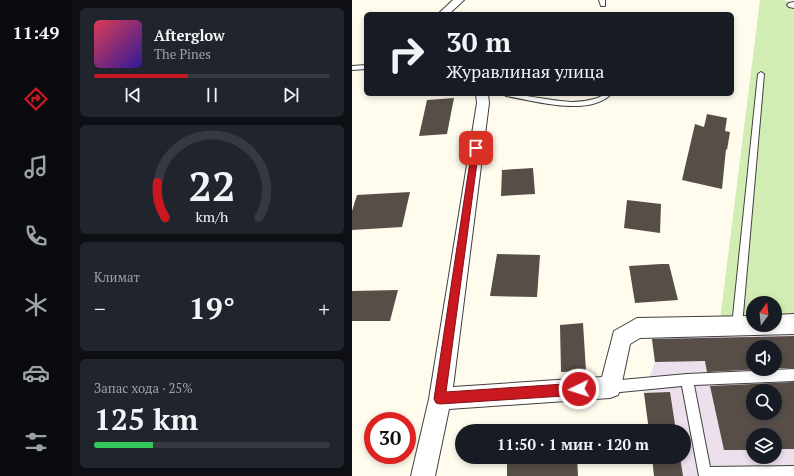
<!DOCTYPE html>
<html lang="ru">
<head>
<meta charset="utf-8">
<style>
  :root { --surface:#171b24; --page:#20242c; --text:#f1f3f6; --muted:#9ea1a6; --line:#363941; --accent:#ca1820 }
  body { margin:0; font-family:"PT Serif",serif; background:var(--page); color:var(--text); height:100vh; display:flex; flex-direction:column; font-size:15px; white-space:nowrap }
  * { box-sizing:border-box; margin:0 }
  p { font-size:13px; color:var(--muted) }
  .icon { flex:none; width:22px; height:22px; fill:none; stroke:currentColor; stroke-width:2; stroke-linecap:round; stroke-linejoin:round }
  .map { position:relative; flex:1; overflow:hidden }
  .side { display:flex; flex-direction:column; gap:8px; padding:8px; background:#0d0f14; width:280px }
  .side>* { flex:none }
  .guide { position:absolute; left:12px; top:12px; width:370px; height:84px; border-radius:6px; box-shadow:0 2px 6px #0003; background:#171b24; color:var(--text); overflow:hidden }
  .needle { width:26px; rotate:15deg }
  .tools { position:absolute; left:394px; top:296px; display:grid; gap:8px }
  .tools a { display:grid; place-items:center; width:36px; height:36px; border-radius:50%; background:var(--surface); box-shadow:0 2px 6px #0003; font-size:20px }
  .speed { position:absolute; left:12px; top:412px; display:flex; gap:8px; font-size:20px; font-weight:700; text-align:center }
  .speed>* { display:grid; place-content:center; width:52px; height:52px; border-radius:50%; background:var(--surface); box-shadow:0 2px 6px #0003; line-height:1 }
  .speed .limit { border:6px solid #d22; background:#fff; color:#111 }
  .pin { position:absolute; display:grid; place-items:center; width:34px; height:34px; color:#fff; margin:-17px; border-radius:8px; box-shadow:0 2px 6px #0006 }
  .me { position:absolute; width:44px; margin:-22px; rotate:266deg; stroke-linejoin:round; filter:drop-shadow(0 0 3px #0008) }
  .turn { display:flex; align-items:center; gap:14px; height:84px; padding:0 16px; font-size:18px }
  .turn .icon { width:52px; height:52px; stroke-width:2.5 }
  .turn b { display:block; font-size:28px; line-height:34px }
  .big { font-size:30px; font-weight:700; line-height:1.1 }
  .side .widget { flex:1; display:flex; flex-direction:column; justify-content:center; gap:6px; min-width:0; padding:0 14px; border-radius:6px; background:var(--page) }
  .side .dial { align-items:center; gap:0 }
  .dial svg { height:104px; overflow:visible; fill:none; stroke:var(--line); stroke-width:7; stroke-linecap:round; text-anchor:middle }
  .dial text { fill:var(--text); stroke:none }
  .song { display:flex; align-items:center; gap:12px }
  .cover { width:48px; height:48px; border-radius:6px; background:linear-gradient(135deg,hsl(350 70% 55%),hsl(250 70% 35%)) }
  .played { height:4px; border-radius:2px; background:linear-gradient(90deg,var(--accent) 40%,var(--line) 40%) }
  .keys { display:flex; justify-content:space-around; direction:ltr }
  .heat { display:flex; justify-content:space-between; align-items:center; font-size:22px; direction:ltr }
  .charge { height:6px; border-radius:3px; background:linear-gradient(90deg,#34c759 25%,var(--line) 0) }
  .trip { position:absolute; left:103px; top:424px; width:236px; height:40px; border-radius:20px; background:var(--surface); box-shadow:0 2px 6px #0003; font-weight:700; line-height:40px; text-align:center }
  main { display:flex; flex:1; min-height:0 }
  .tabs { display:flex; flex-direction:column; width:72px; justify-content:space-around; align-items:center; background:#090b0e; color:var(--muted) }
  .tabs .icon { width:28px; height:28px }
  .tabs .selected { color:var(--accent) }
  .tabs b { font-size:18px; color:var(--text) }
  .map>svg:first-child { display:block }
  .industrial { fill:#ece0ed; fill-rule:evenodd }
  .green { fill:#d1edb3 }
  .building { fill:#574e48; fill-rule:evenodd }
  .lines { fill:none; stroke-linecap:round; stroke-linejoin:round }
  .service-casing { stroke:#404040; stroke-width:2 }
  .minor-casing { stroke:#404040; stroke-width:2 }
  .service { fill:#fff; fill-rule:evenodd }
  .minor { fill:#fff; fill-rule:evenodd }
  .route { fill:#ca1820; stroke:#831015 }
</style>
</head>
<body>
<main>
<nav class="tabs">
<b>11:49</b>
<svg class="icon selected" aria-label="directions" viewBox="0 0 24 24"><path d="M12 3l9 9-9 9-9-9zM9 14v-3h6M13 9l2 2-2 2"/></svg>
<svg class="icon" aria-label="music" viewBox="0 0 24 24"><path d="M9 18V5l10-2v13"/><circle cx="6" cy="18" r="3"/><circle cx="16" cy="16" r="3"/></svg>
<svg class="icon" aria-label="phone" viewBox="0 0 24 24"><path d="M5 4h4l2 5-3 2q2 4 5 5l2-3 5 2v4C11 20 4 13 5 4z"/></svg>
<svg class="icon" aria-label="climate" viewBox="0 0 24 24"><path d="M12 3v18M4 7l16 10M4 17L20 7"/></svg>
<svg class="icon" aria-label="car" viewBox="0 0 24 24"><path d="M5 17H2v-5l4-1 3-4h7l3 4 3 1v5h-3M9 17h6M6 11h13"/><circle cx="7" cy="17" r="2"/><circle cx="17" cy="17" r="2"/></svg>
<svg class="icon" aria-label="filters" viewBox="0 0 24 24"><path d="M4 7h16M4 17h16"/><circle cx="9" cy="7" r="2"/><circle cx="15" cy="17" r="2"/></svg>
</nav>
<section class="side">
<div class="widget">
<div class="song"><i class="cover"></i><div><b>Afterglow</b><p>The Pines</p></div></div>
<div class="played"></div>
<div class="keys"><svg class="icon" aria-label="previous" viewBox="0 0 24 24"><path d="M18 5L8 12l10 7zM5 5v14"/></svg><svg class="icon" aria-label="pause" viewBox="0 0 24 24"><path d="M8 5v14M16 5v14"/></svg><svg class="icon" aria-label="next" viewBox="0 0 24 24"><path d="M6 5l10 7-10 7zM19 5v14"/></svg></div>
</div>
<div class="widget dial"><svg viewBox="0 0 100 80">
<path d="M14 69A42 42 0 1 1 86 69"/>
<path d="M14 69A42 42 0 0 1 8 42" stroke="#ca1820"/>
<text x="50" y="56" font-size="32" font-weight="700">22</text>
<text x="50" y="72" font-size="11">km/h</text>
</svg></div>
<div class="widget"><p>Климат</p>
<div class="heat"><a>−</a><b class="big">19°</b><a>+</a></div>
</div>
<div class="widget"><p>Запас хода · 25%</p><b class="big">125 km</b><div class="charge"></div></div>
</section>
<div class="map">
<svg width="442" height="476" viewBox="0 0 442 476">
  <rect width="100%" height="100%" fill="#fffced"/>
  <path class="industrial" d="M442 335V476H302L300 457H332V431H297L292 393 303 362 299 337ZM401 347H423V369H401ZM401 391H423V413H401ZM401 435H423V457H401Z"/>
  <path class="green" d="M408 0H430L442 3V320H423V303H401V320H368Z"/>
  <g class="building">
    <path d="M102 98 95 134 67 136 75 100Z"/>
    <path d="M355 114 375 118 373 131 378 132 375 150 374 149 370 189 330 180 343 124 352 127Z"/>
    <path d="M181 168 183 194 149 196 150 170Z"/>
    <path d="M58 192 50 227 0 230V211L5 195Z"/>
    <path d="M275 200 309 204 308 233 272 228Z"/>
    <path d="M145 254 188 255 185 297 138 296Z"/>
    <path d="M309 264H317L326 300 283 303 277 266Z"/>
    <path d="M46 290 38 321H0V291Z"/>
    <path d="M231 323 234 371 209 372 208 325Z"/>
    <path d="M442 336V368H423V347H401V369H410L355 372 353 361 303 362 300 339Z"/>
    <path d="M442 382V449H423V435H401V450H372L358 386ZM401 391H423V413H401Z"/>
    <path d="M318 392 324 431H297L292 393Z"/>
    <path d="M155 457H225L226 476H155Z"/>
    <path d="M300 457H328L331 476H302Z"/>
  </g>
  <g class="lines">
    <g class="service-casing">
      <g id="service">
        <path d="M247 0H253V6H249Z"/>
        <path d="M14 65V69L0 70V66Z"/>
        <path d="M409 72 412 74 390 326 389 330 385 331 381 330 380 326 406 74Z"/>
        <path d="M151 94C174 94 196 101 220 102 227 102 235 101 242 99 249 97 252 94 259 94 237 117 182 101 154 96Z"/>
        <path d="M442 369V381L342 385 358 467 442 466V476H347L330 386 258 393 254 391 252 387 254 383 258 381 335 374Z"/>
      </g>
    </g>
    <g class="minor-casing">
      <g id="minor">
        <path d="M101 0H112L97 14H86Z"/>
        <path d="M442 2V8L437 7 435 5 437 3Z"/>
        <path d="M124 94H136L137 103 101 387 250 377 262 331 285 318 401 316V325H423V315L442 314V334L288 338 278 344 269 387 266 395 258 398 97 409 83 476H59L77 399 125 103Z"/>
      </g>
    </g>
    <use href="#service" class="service"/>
    <use href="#minor" class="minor"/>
  </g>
  <path class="route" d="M124 146 127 148 94 392 227 383 231 385 233 389 231 393 227 395 88 404 84 403 82 399 120 148Z"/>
</svg>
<div class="tools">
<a><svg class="needle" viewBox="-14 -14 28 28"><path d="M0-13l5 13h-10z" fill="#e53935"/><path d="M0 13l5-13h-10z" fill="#9ea1a6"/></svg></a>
<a><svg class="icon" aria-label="sound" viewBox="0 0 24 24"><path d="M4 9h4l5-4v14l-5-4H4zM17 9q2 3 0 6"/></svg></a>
<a><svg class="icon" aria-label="search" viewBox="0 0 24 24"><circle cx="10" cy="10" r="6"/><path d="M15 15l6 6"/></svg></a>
<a><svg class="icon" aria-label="layers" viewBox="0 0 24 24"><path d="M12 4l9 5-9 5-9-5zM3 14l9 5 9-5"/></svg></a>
</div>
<div class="speed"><div class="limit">30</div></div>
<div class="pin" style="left:124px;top:148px;background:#d93025"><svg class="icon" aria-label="arrive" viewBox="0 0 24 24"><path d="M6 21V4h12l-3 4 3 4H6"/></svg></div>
<svg class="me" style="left:227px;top:389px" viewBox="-20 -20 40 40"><circle r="17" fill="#ca1820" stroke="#fff" stroke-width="3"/><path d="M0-11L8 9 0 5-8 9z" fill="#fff"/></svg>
<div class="trip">11:50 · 1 мин · 120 m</div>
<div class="guide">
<div class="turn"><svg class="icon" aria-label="right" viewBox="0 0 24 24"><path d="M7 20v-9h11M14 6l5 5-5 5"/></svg><div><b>30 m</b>Журавлиная улица</div></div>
</div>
</div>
</main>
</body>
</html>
